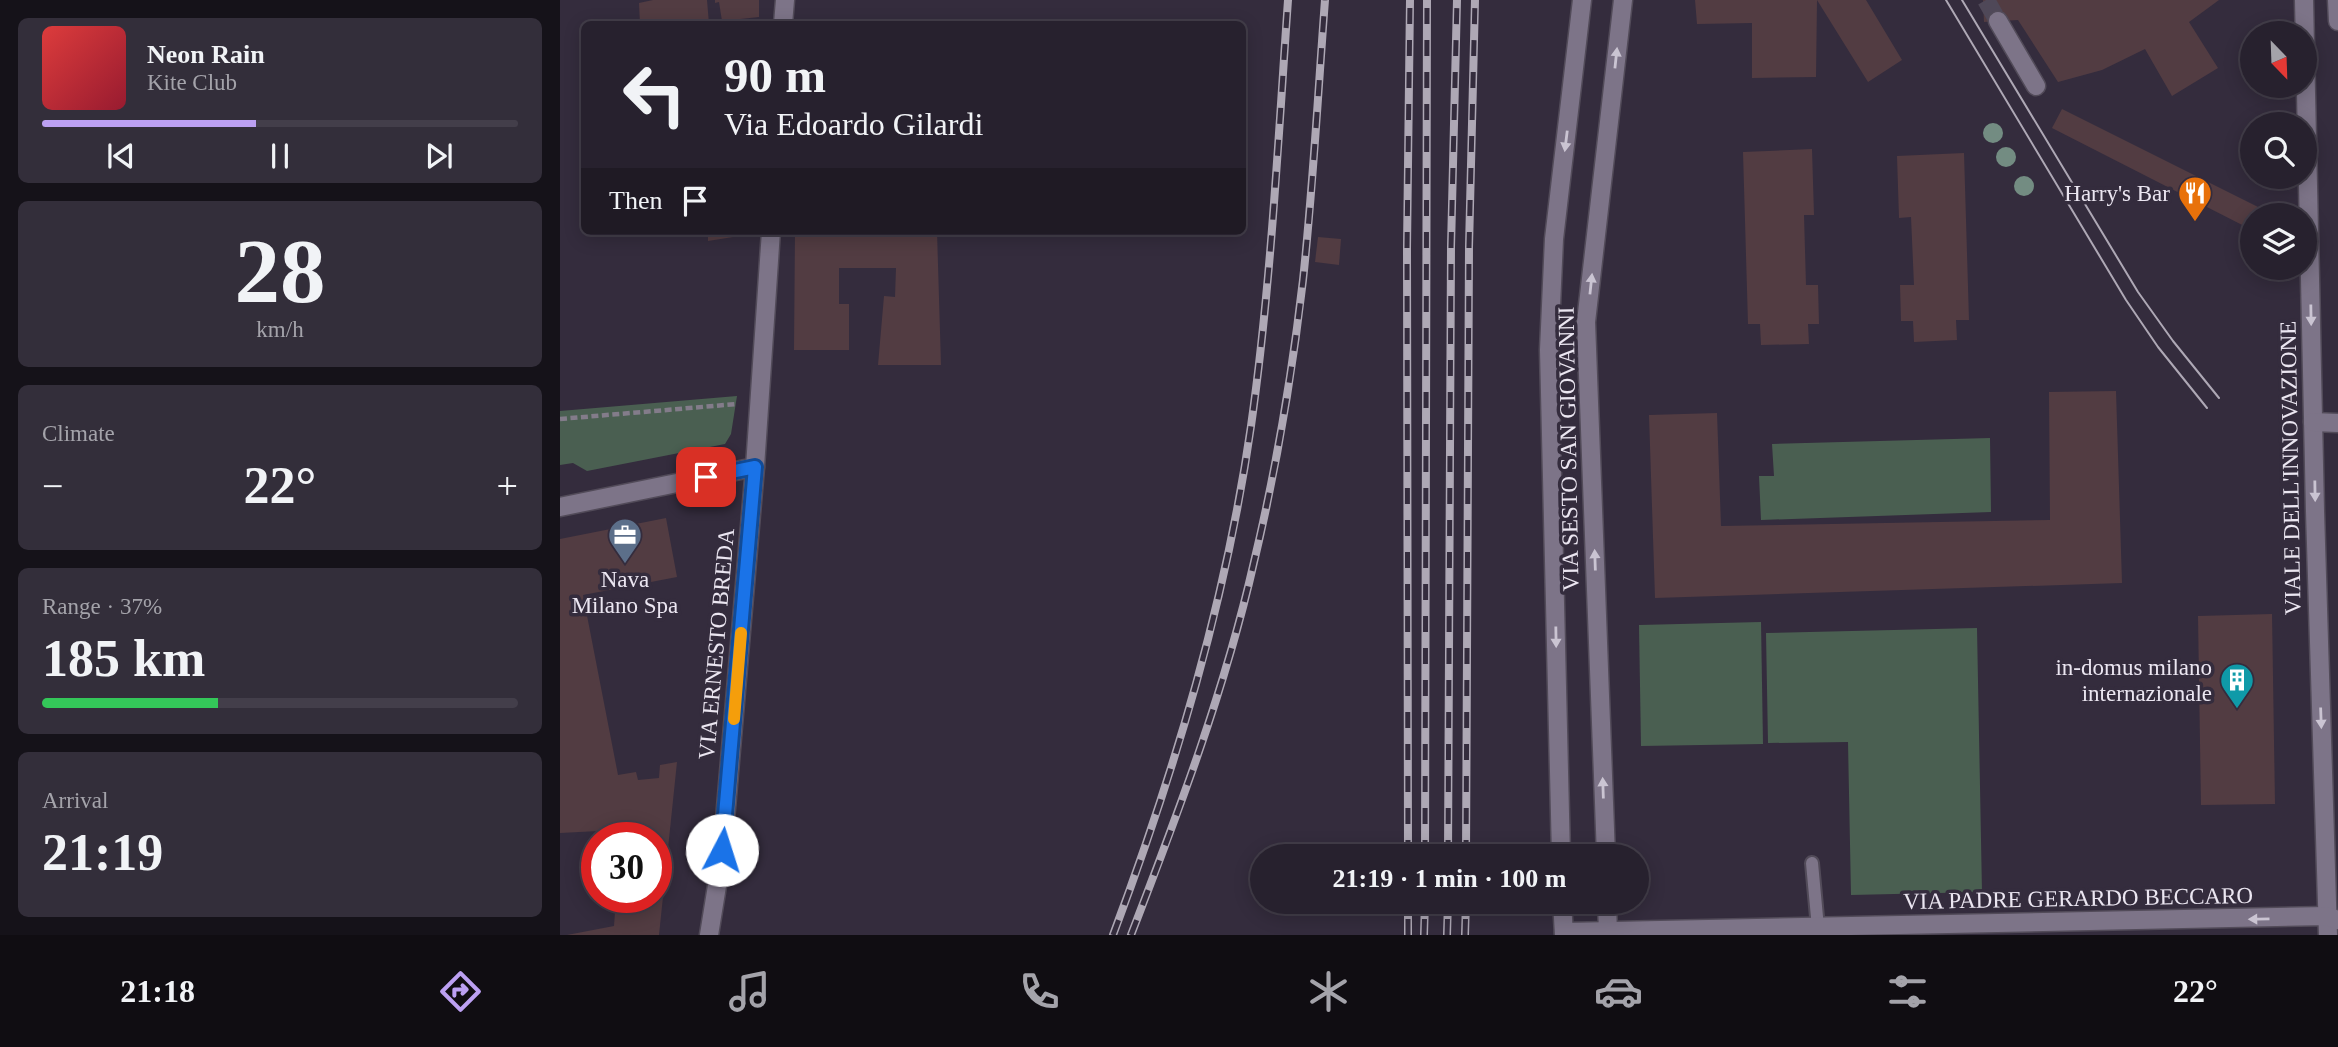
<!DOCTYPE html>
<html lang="en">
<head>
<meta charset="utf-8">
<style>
  :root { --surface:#27212e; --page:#332e3a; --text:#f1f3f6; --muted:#a4a3aa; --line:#433e4a; --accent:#bca0f2 }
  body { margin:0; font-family:Georgia,serif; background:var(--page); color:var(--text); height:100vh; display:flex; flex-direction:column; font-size:26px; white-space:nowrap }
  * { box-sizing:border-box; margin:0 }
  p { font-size:23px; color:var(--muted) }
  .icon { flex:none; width:38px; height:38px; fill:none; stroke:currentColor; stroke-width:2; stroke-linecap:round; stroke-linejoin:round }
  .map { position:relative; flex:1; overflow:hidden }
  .side { display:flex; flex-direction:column; gap:18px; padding:18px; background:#151219; width:560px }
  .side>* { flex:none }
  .banner { position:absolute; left:21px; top:21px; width:665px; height:214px; border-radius:10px; box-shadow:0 4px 18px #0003,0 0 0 2px var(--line); background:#27212e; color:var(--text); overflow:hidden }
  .needle { width:46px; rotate:157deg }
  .tools { position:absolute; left:1680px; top:21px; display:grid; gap:14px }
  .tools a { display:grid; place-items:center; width:77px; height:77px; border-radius:50%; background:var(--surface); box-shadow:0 4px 18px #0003,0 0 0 2px var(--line); font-size:35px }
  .speed { position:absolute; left:21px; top:822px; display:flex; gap:14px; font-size:35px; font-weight:700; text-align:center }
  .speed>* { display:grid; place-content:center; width:91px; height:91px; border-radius:50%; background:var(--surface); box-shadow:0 4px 18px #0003,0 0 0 2px var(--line); line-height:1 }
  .speed .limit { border:10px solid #d22; background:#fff; color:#111 }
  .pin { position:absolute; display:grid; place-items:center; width:60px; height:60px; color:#fff; margin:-30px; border-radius:14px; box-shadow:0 4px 10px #0006 }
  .me { position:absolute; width:77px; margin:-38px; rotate:5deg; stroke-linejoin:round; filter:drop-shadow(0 0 5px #0008) }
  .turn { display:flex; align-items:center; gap:24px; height:147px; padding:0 28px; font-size:32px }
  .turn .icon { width:91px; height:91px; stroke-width:2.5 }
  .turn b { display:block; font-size:49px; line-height:60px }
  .then { display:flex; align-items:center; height:66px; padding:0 28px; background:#0003; gap:14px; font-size:26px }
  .big { font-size:52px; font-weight:800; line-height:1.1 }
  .side .tile { flex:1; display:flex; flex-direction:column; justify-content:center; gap:10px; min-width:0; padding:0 24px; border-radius:10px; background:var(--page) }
  .side .dial { align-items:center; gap:0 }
  .dial b { font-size:91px; line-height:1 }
  .song { display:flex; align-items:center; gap:21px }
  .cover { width:84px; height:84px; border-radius:10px; background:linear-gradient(135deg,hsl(0 70% 55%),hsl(350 70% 35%)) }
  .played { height:7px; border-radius:4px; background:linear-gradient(90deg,var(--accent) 45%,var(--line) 45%) }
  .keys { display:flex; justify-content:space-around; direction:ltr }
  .heat { display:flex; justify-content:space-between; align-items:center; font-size:38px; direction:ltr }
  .charge { height:10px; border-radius:5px; background:linear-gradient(90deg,#34c759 37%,var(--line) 0) }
  .trip { position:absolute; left:690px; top:844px; width:399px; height:70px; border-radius:35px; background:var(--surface); box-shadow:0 4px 18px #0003,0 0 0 2px var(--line); font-weight:800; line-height:70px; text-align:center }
  .menu { display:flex; height:112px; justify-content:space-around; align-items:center; background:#100d12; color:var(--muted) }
  .menu .icon { width:49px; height:49px }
  .menu .on { color:var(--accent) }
  .menu b { font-size:32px; color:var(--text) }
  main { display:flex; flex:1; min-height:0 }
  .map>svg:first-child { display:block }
  .green { fill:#4a5f51 }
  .building { fill:#523c42 }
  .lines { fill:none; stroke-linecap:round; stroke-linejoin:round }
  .street-tunnel { stroke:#4f4858; stroke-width:18; stroke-dasharray:18 9; stroke-linecap:butt }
  .lane-casing { stroke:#524b59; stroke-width:16 }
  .street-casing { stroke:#524b59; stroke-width:21 }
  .path { stroke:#837c8a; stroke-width:4.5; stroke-dasharray:7 3.5; stroke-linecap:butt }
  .lane { stroke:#7d7488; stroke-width:12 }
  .street { stroke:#7d7488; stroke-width:18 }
  .tram { stroke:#aea8b5; stroke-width:2 }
  .rail-casing { stroke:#aea8b5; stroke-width:8 }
  .rail { stroke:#342c3d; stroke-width:5; stroke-dasharray:16; stroke-linecap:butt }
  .tree { fill:#738c82 }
  .oneway { fill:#cac4d2 }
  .route-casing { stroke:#114b97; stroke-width:18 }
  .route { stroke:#1a73e8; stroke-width:12 }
  .slow { stroke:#f59e0b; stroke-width:12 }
  .labels { text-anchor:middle; stroke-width:7; stroke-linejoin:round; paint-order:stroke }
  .poi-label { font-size:23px; fill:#ebe6f1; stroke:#342c3d; text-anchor:end }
  .street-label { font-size:23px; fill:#ebe6f1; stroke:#342c3d }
</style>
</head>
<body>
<main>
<section class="side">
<div class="tile">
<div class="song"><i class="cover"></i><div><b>Neon Rain</b><p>Kite Club</p></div></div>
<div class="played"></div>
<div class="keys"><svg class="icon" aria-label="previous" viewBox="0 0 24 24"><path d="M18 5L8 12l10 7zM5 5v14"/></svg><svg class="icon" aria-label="pause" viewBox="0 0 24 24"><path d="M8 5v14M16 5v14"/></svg><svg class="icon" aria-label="next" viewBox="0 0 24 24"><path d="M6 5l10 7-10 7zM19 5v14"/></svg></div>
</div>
<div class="tile dial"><b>28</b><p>km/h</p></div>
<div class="tile"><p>Climate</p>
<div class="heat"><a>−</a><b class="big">22°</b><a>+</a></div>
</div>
<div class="tile"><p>Range · 37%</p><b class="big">185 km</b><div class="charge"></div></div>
<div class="tile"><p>Arrival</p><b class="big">21:19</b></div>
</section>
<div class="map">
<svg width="1778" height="935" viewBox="0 0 1778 935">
  <rect width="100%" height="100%" fill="#342c3d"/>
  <g class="green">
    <path d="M177 396 171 434 165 444 27 471 13 463 0 465V411Z"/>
    <path d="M1430 438 1431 512 1201 520 1199 476H1214L1212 444Z"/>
    <path d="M1201 622 1203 744 1081 746 1079 625Z"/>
    <path d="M1417 628 1422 892 1291 895 1288 742 1208 743 1206 633Z"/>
  </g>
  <g class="building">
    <path d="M93 0H147L149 24H80L79 3Z"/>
    <path d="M155 0H199V17L162 21 159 2 155 3Z"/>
    <path d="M1135 0H1306L1342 60 1308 82 1257 0 1256 77 1192 78V23L1137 24Z"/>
    <path d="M1423 0H1659L1629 22 1658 68 1612 96 1585 49 1542 70 1498 82 1458 20 1424 22Z"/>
    <path d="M1502 109 1704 210 1702 215H1692V230L1492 128Z"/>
    <path d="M1252 149 1254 215H1244L1246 285H1258L1259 324H1248L1249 344 1201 345 1200 324H1188L1183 152Z"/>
    <path d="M1404 153 1409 320H1396L1397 340 1354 342 1353 321H1341L1340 285H1354L1351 217 1339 218 1337 156Z"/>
    <path d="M148 231H192V234L148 241Z"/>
    <path d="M235 231H377L381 365H318L324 296 335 297 336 268H279V304H289V350H234Z"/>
    <path d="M758 237 781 239 779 265 755 262Z"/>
    <path d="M1556 391 1562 583 1095 598 1089 415 1157 413 1161 526 1490 520 1489 392Z"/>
    <path d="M106 518 117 577 23 595 58 775 76 772 78 780 99 778 100 765 117 762 99 935H7L54 926 56 898H96V838H58V830L0 833V539Z"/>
    <path d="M1712 614 1715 804 1641 805 1638 616Z"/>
  </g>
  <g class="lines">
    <path class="street-tunnel" d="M1426 0 1438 21"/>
    <g class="lane-casing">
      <path id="lane" d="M1252 863 1258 928"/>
    </g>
    <g class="street-casing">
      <g id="street">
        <path d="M1744 0 1755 511 1768 935"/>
        <path d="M1777 0 1778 21"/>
        <path d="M1438 21 1476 86"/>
        <path d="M223 24 225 0"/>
        <path d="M1753 422 1778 423"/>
        <path d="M0 507 195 467"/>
        <path d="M1001 856 989 350 994 239 1022 0"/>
        <path d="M1046 856 1026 322 1063 0"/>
        <path d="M1002 901 1004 935"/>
        <path d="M1047 901 1048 935"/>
        <path d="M1004 932 1767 916 1778 920"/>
        <path d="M149 935 162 855 195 467 211 231"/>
      </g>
    </g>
    <path class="path" d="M0 419 177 404"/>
    <use href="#lane" class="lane"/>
    <use href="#street" class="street"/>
    <g class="tram">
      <path d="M1386 0 1566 300 1598 347 1647 408"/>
      <path d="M1402 0 1578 292 1613 341 1659 398"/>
    </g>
    <g class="rail-casing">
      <g id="rail">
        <path d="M848 856 847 248 850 0"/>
        <path d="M865 856 867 0"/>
        <path d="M888 856 891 247 897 0"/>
        <path d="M906 856 909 247 915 0"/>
        <path d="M553 935C615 770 666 601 691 426 711 285 718 142 728 0"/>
        <path d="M571 935C618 813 665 690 694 562 716 470 732 375 743 280 753 187 758 93 765 0"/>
        <path d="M848 935V901"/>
        <path d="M864 935 865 901"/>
        <path d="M887 935 888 901"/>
        <path d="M905 935 906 901"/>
      </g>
    </g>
    <use href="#rail" class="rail"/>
  </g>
  <g class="tree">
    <circle cx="1433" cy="133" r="10"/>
    <circle cx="1446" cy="157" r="10"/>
    <circle cx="1464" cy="186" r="10"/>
  </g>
  <defs><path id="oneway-solid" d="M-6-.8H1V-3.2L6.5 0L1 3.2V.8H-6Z" transform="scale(1.75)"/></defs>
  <g class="oneway">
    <use href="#oneway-solid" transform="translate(1056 58) rotate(-84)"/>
    <use href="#oneway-solid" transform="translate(1006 141) rotate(97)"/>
    <use href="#oneway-solid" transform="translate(1031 284) rotate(-84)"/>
    <use href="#oneway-solid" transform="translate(1751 315) rotate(89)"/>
    <use href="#oneway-solid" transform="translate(1755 491) rotate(89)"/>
    <use href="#oneway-solid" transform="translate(1035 560) rotate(-92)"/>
    <use href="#oneway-solid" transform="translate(996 637) rotate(89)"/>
    <use href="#oneway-solid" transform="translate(1761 718) rotate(88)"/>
    <use href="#oneway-solid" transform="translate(1043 788) rotate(-92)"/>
    <use href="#oneway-solid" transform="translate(1699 919) rotate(179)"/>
  </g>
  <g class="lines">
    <g class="route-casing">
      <path id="route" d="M146 477 195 467 162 850"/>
    </g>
    <use href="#route" class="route"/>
    <path class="slow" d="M174 719 181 633"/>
  </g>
  <defs>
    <g id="restaurant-pin" transform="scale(1.75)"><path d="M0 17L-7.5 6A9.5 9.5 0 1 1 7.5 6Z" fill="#e8710a" stroke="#342c3d"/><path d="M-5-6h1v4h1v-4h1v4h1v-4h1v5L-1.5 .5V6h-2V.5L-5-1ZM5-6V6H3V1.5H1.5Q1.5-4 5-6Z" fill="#fff"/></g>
    <g id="office-pin" transform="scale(1.75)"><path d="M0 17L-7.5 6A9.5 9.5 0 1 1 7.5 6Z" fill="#5c6f8a" stroke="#342c3d"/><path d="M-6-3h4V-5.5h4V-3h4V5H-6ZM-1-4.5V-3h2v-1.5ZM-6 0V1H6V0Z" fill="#fff"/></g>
    <g id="building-pin" transform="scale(1.75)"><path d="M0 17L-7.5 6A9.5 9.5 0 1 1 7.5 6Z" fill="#0f9aa8" stroke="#342c3d"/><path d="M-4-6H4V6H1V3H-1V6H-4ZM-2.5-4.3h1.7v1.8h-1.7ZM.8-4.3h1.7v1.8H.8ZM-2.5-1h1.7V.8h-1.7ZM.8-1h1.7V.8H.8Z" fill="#fff"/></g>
  </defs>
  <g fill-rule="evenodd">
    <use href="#restaurant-pin" x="1635" y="193"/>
    <use href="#office-pin" x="65" y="535"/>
    <use href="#building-pin" x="1677" y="680"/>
  </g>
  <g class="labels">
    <g class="poi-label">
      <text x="1610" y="201">Harry's Bar</text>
      <text x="65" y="587" text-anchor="middle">Nava<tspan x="65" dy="26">Milano Spa</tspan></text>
      <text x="1652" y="675">in-domus milano<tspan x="1652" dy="26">internazionale</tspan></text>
    </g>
    <g class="street-label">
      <text transform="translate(1008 449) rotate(-91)" y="8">VIA SESTO SAN GIOVANNI</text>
      <text transform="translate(1730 468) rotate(-91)" y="8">VIALE DELL'INNOVAZIONE</text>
      <text transform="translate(156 644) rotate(-85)" y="8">VIA ERNESTO BREDA</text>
      <text transform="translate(1518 898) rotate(-1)" y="8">VIA PADRE GERARDO BECCARO</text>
    </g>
  </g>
</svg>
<div class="tools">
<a><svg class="needle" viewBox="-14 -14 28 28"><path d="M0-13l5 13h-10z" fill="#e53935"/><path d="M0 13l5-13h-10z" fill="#a4a3aa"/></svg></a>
<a><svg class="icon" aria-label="search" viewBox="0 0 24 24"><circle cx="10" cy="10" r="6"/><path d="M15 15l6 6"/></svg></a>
<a><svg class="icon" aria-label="layers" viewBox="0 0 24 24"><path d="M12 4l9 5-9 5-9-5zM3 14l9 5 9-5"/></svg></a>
</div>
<div class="speed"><div class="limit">30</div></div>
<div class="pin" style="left:146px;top:477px;background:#d93025"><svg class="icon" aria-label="arrive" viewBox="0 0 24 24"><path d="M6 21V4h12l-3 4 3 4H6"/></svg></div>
<svg class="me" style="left:162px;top:850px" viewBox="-20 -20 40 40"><circle r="19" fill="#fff"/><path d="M0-13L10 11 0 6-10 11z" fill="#1a73e8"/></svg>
<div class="trip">21:19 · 1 min · 100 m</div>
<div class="banner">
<div class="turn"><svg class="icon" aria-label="left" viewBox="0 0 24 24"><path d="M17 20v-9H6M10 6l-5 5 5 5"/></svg><div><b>90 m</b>Via Edoardo Gilardi</div></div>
<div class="then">Then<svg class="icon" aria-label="arrive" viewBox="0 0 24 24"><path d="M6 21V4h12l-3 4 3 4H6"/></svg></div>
</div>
</div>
</main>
<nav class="menu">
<b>21:18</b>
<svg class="icon on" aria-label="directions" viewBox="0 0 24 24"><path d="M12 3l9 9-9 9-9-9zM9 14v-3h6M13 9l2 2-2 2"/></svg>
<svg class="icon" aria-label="music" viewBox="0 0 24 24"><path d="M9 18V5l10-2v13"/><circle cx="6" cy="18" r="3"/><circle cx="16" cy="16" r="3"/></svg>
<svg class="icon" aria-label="phone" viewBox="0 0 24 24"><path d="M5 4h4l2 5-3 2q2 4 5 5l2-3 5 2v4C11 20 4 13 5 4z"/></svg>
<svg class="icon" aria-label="climate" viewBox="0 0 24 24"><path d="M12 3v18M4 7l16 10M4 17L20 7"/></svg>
<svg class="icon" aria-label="car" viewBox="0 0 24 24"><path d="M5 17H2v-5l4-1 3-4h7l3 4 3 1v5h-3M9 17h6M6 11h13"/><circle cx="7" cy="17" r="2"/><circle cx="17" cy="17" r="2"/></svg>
<svg class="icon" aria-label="filters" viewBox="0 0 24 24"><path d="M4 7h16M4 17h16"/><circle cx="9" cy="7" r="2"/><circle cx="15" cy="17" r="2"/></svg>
<b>22°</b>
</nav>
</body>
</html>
